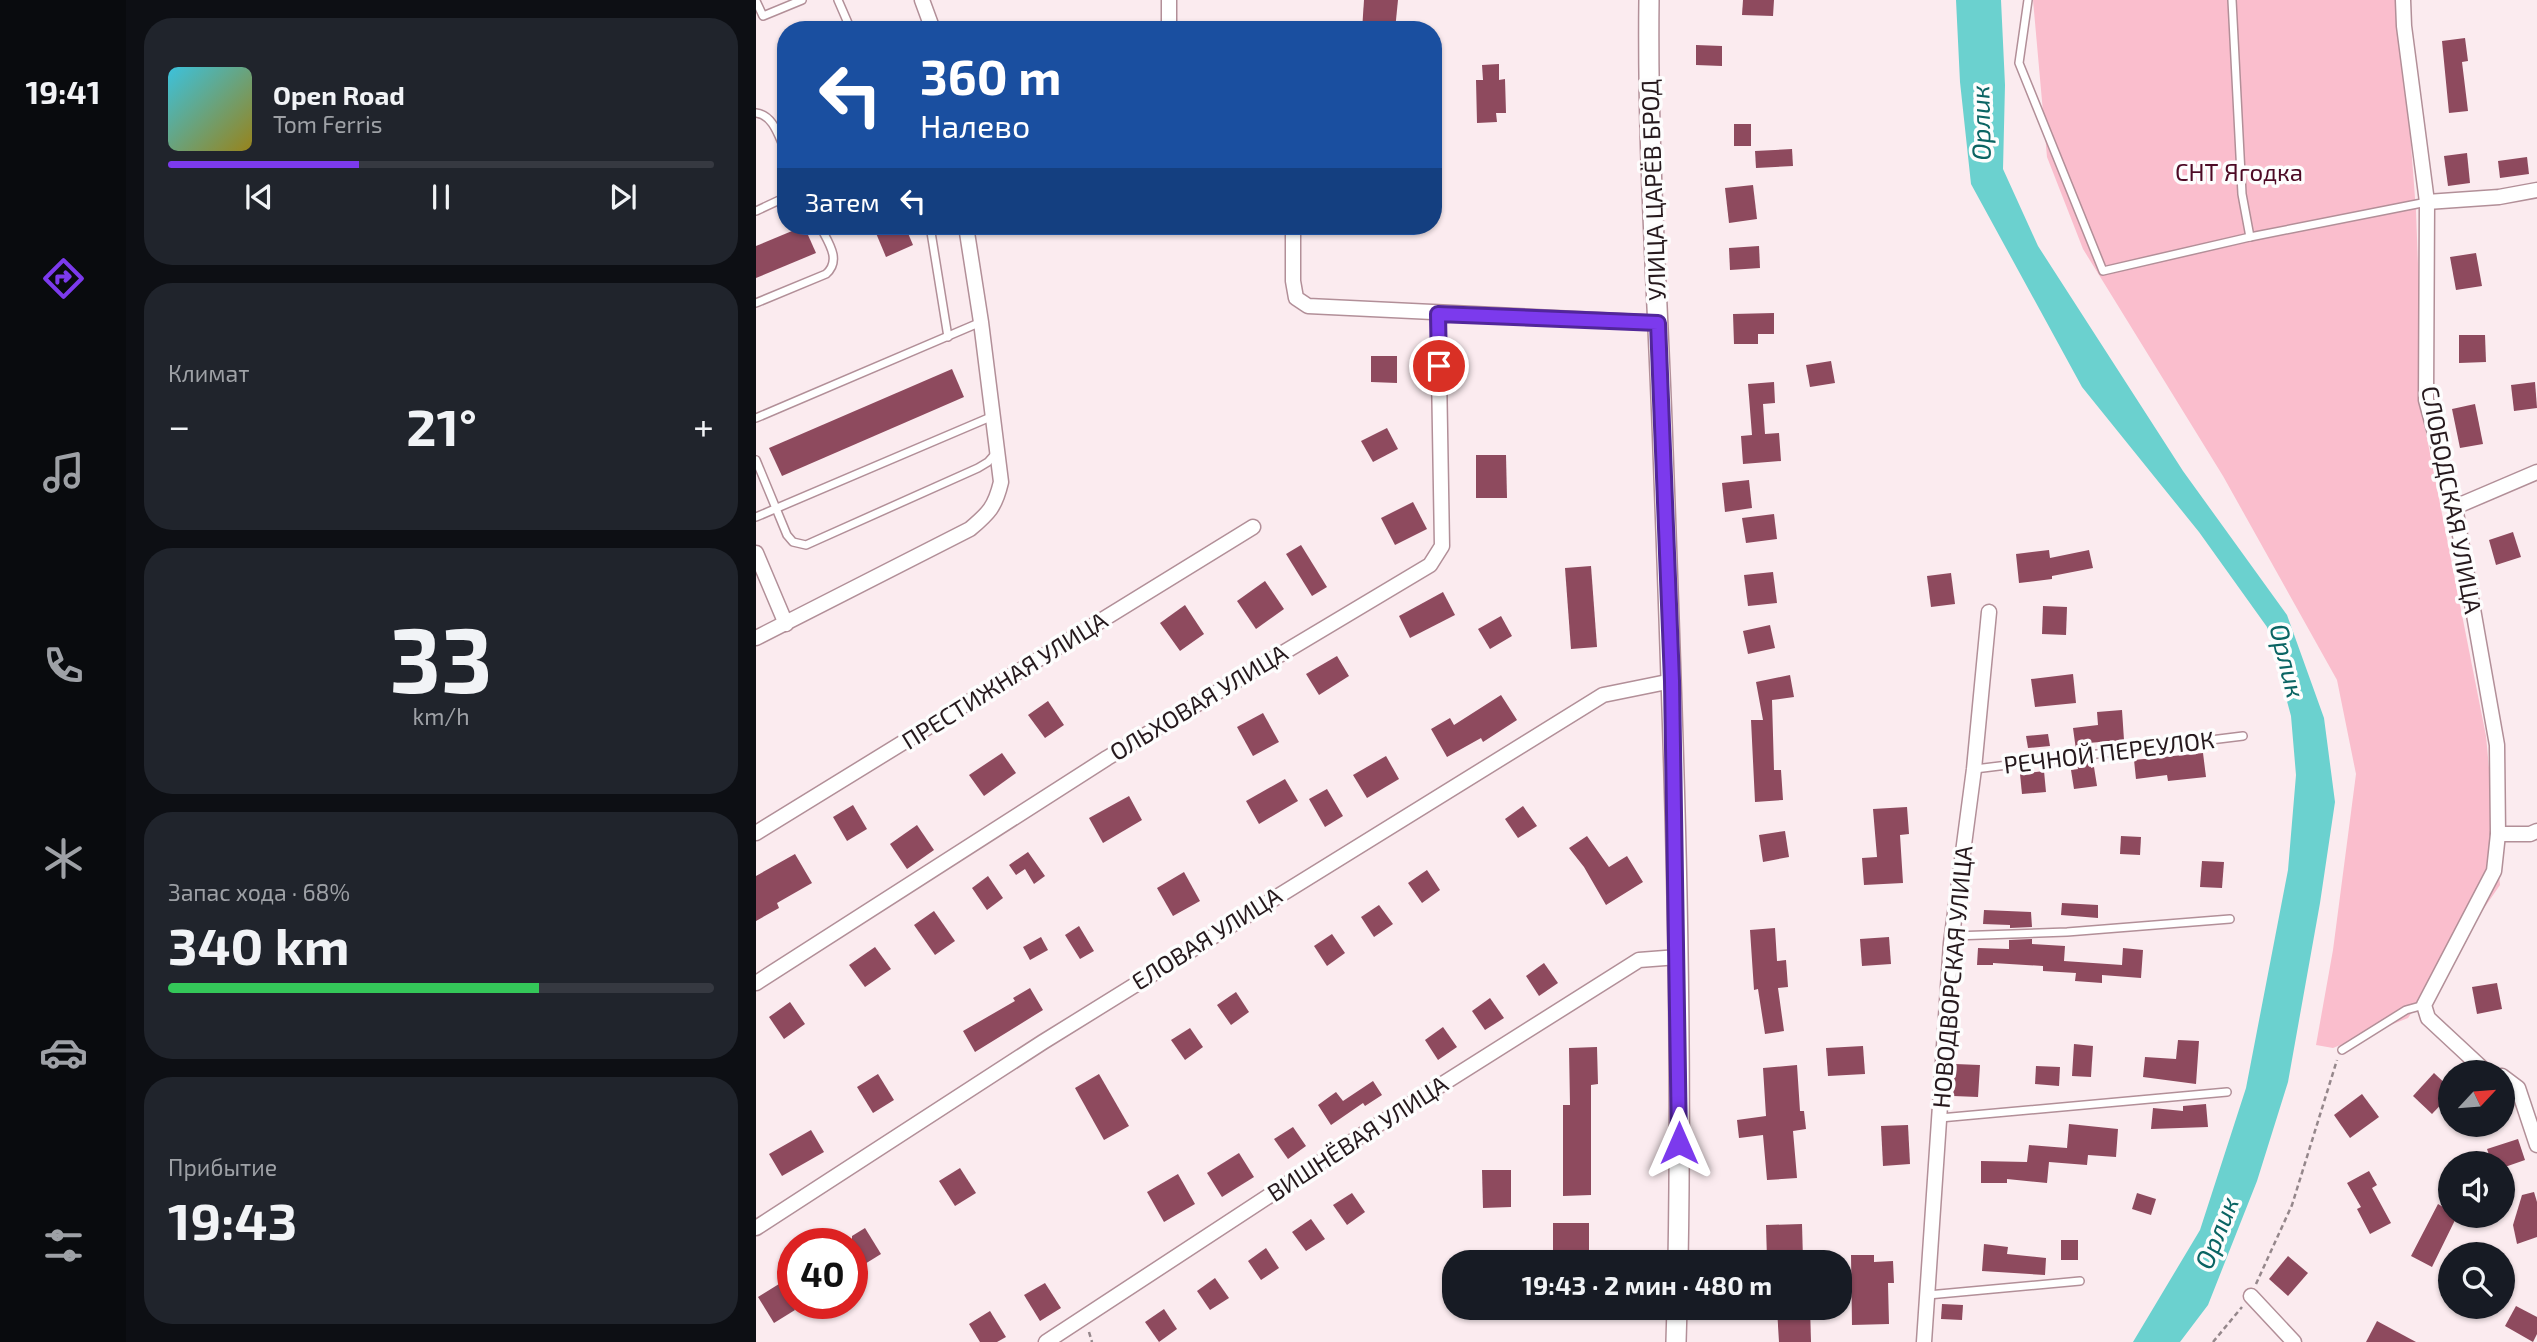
<!DOCTYPE html>
<html lang="ru">
<head>
<meta charset="utf-8">
<style>
  :root { --surface:#171b24; --page:#20242c; --text:#f1f3f6; --muted:#9ea1a6; --line:#363941; --accent:#7c3aed }
  body { margin:0; font-family:"Exo 2",sans-serif; background:var(--page); color:var(--text); height:100vh; display:flex; flex-direction:column; font-size:26px; white-space:nowrap }
  * { box-sizing:border-box; margin:0 }
  p { font-size:23px; color:var(--muted) }
  .icon { flex:none; width:38px; height:38px; fill:none; stroke:currentColor; stroke-width:2; stroke-linecap:round; stroke-linejoin:round }
  .map { position:relative; flex:1; overflow:hidden }
  .panel { display:flex; flex-direction:column; gap:18px; padding:18px; background:#0d0f14; width:630px }
  .panel>* { flex:none }
  .top-card { position:absolute; left:21px; top:21px; width:665px; height:214px; border-radius:28px; box-shadow:0 2px 5px #0004; background:#1a4fa0; color:#fff; overflow:hidden }
  .needle { width:46px; rotate:64deg }
  .buttons { position:absolute; left:1682px; top:1060px; display:grid; gap:14px }
  .buttons a { display:grid; place-items:center; width:77px; height:77px; border-radius:50%; background:var(--surface); box-shadow:0 2px 5px #0004; font-size:35px }
  .speed { position:absolute; left:21px; top:1228px; display:flex; gap:14px; font-size:35px; font-weight:700; text-align:center }
  .speed>* { display:grid; place-content:center; width:91px; height:91px; border-radius:50%; background:var(--surface); box-shadow:0 2px 5px #0004; line-height:1 }
  .speed .limit { border:10px solid #d22; background:#fff; color:#111 }
  .pin { position:absolute; display:grid; place-items:center; width:60px; height:60px; color:#fff; margin:-30px; border:4px solid #fff; border-radius:50%; box-shadow:0 2px 7px #0007 }
  .me { position:absolute; width:77px; margin:-38px; rotate:0deg; stroke-linejoin:round; filter:drop-shadow(0 0 5px #0008) }
  .turn { display:flex; align-items:center; gap:24px; height:147px; padding:0 28px; font-size:32px }
  .turn .icon { width:91px; height:91px; stroke-width:2.5 }
  .turn b { display:block; font-size:49px; line-height:60px }
  .then { display:flex; align-items:center; height:66px; padding:0 28px; background:#0003; gap:14px; font-size:26px }
  .big { font-size:52px; font-weight:700; line-height:1.1 }
  .panel .widget { flex:1; display:flex; flex-direction:column; justify-content:center; gap:10px; min-width:0; padding:0 24px; border-radius:28px; background:var(--page) }
  .panel .dial { align-items:center; gap:0 }
  .dial b { font-size:91px; line-height:1 }
  .song { display:flex; align-items:center; gap:21px }
  .cover { width:84px; height:84px; border-radius:10px; background:linear-gradient(135deg,hsl(190 70% 55%),hsl(50 70% 35%)) }
  .played { height:7px; border-radius:4px; background:linear-gradient(90deg,var(--accent) 35%,var(--line) 35%) }
  .keys { display:flex; justify-content:space-around; direction:ltr }
  .heat { display:flex; justify-content:space-between; align-items:center; font-size:38px; direction:ltr }
  .charge { height:10px; border-radius:5px; background:linear-gradient(90deg,#34c759 68%,var(--line) 0) }
  .trip { position:absolute; left:686px; top:1250px; width:410px; height:70px; border-radius:28px; background:var(--surface); box-shadow:0 2px 5px #0004; font-weight:700; line-height:70px; text-align:center }
  main { display:flex; flex:1; min-height:0 }
  .tab-bar { display:flex; flex-direction:column; width:126px; justify-content:space-around; align-items:center; background:#090b0e; color:var(--muted) }
  .tab-bar .icon { width:49px; height:49px }
  .tab-bar .on { color:var(--accent) }
  .tab-bar b { font-size:32px; color:var(--text) }
  .map>svg:first-child { display:block }
  .green { fill:#fabecd }
  .water { fill:#6bd1cf }
  .building { fill:#8e4a5e }
  .lines { fill:none; stroke-linecap:round; stroke-linejoin:round }
  .lane-casing { stroke:#b28f98; stroke-width:10 }
  .street-casing { stroke:#b28f98; stroke-width:17 }
  .secondary-casing { stroke:#b28f98; stroke-width:22 }
  .path { stroke:#95878b; stroke-width:2.5; stroke-dasharray:5 3.5; stroke-linecap:butt }
  .lane { stroke:#fff; stroke-width:7 }
  .street { stroke:#fff; stroke-width:14 }
  .secondary { stroke:#fff; stroke-width:19 }
  .route-casing { stroke:#51269a; stroke-width:18 }
  .route { stroke:#7c3aed; stroke-width:12 }
  .labels { text-anchor:middle; stroke-width:7; stroke-linejoin:round; paint-order:stroke }
  .park-label { font-size:24px; fill:#4d0a25; stroke:#fdfdfd }
  .street-label { font-size:24px; fill:#26191d; stroke:#fdfdfd }
  .water-label { font-size:26px; font-style:italic; fill:#0a6463; stroke:#fdfdfd }
</style>
</head>
<body>
<main>
<nav class="tab-bar">
<b>19:41</b>
<svg class="icon on" aria-label="directions" viewBox="0 0 24 24"><path d="M12 3l9 9-9 9-9-9zM9 14v-3h6M13 9l2 2-2 2"/></svg>
<svg class="icon" aria-label="music" viewBox="0 0 24 24"><path d="M9 18V5l10-2v13"/><circle cx="6" cy="18" r="3"/><circle cx="16" cy="16" r="3"/></svg>
<svg class="icon" aria-label="phone" viewBox="0 0 24 24"><path d="M5 4h4l2 5-3 2q2 4 5 5l2-3 5 2v4C11 20 4 13 5 4z"/></svg>
<svg class="icon" aria-label="climate" viewBox="0 0 24 24"><path d="M12 3v18M4 7l16 10M4 17L20 7"/></svg>
<svg class="icon" aria-label="car" viewBox="0 0 24 24"><path d="M5 17H2v-5l4-1 3-4h7l3 4 3 1v5h-3M9 17h6M6 11h13"/><circle cx="7" cy="17" r="2"/><circle cx="17" cy="17" r="2"/></svg>
<svg class="icon" aria-label="filters" viewBox="0 0 24 24"><path d="M4 7h16M4 17h16"/><circle cx="9" cy="7" r="2"/><circle cx="15" cy="17" r="2"/></svg>
</nav>
<section class="panel">
<div class="widget">
<div class="song"><i class="cover"></i><div><b>Open Road</b><p>Tom Ferris</p></div></div>
<div class="played"></div>
<div class="keys"><svg class="icon" aria-label="previous" viewBox="0 0 24 24"><path d="M18 5L8 12l10 7zM5 5v14"/></svg><svg class="icon" aria-label="pause" viewBox="0 0 24 24"><path d="M8 5v14M16 5v14"/></svg><svg class="icon" aria-label="next" viewBox="0 0 24 24"><path d="M6 5l10 7-10 7zM19 5v14"/></svg></div>
</div>
<div class="widget"><p>Климат</p>
<div class="heat"><a>−</a><b class="big">21°</b><a>+</a></div>
</div>
<div class="widget dial"><b>33</b><p>km/h</p></div>
<div class="widget"><p>Запас хода · 68%</p><b class="big">340 km</b><div class="charge"></div></div>
<div class="widget"><p>Прибытие</p><b class="big">19:43</b></div>
</section>
<div class="map">
<svg width="1781" height="1342" viewBox="0 0 1781 1342">
  <rect width="100%" height="100%" fill="#fbebef"/>
  <path class="green" d="M1277 0H1644L1660 211 1668 423 1730 736 1744 885 1652 1018 1577 1048 1560 1045 1577 950 1600 774 1581 680 1467 476 1327 249 1291 157Z"/>
  <path class="water" d="M1200 0H1245L1249 85 1247 169 1282 246 1427 471 1531 615 1568 718 1579 802 1564 903 1532 1082 1501 1181 1452 1305 1424 1342H1377L1444 1230 1490 1088 1532 870 1540 775 1535 716 1511 627 1443 532 1326 387 1215 184 1204 82Z"/>
  <g class="building">
    <path d="M608 0H642L639 30H606Z"/>
    <path d="M987 0H1018L1017 16 986 15Z"/>
    <path d="M1709 38 1712 61 1706 62 1712 111 1693 113 1686 41Z"/>
    <path d="M940 45 966 46V66L940 65Z"/>
    <path d="M743 64V80L749 79 750 113H740L741 122 721 123 720 80H727L726 65Z"/>
    <rect x="978" y="124" width="17" height="22"/>
    <path d="M1036 149 1037 166 1000 168 999 151Z"/>
    <path d="M1711 153 1714 183 1692 186 1688 156Z"/>
    <path d="M1771 157 1773 174 1744 178 1742 161Z"/>
    <path d="M997 185 1001 219 973 223 969 188Z"/>
    <path d="M48 226 60 253 0 278V246Z"/>
    <path d="M117 226H149L157 245 130 257Z"/>
    <path d="M1003 246 1004 268 974 270 973 248Z"/>
    <path d="M1720 253 1726 286 1700 290 1694 257Z"/>
    <path d="M1018 313V334H1002V344H978L977 314Z"/>
    <path d="M1703 335H1729L1730 362 1703 363Z"/>
    <path d="M615 356H641V383L615 382Z"/>
    <path d="M1075 361 1079 383 1054 387 1050 365Z"/>
    <path d="M196 369 208 397 26 476 13 448Z"/>
    <path d="M1018 382 1019 403 1007 404 1009 434 1023 433 1025 461 987 464 985 436 996 435 992 384Z"/>
    <path d="M1779 382 1781 408 1758 411 1755 385Z"/>
    <path d="M1719 404 1727 444 1704 448 1696 409Z"/>
    <path d="M631 428 642 449 617 462 605 441Z"/>
    <path d="M720 455H750L751 498H720Z"/>
    <path d="M993 480 996 508 969 512 966 483Z"/>
    <path d="M657 502 671 529 639 545 625 518Z"/>
    <path d="M1018 514 1021 539 990 543 986 518Z"/>
    <path d="M1757 532 1765 557 1740 565 1733 540Z"/>
    <path d="M545 545 571 587 556 596 530 554Z"/>
    <path d="M1293 550 1294 558 1333 550 1337 568 1296 576V579L1263 583 1260 554Z"/>
    <path d="M835 566 841 647 815 649 809 568Z"/>
    <path d="M1017 572 1021 603 992 606 988 575Z"/>
    <path d="M1195 573 1199 604 1175 607 1171 576Z"/>
    <path d="M509 581 528 609 500 629 481 601Z"/>
    <path d="M687 592 699 615 654 638 643 616Z"/>
    <path d="M429 605 448 634 424 651 404 623Z"/>
    <path d="M1287 606 1311 607 1310 635 1286 634Z"/>
    <path d="M745 616 756 636 734 649 722 629Z"/>
    <path d="M1014 625 1019 648 992 654 987 631Z"/>
    <path d="M581 656 593 676 563 695 550 674Z"/>
    <path d="M1317 674 1320 703 1279 707 1275 679Z"/>
    <path d="M1034 675 1038 697 1016 700 1018 770H1025L1027 800 999 802 995 720H1007L1000 682Z"/>
    <path d="M745 695 761 720 727 742 725 738 691 757 675 729 694 718 698 725Z"/>
    <path d="M292 701 308 725 289 738 272 715Z"/>
    <path d="M1366 710 1368 740 1332 743V749L1320 750 1317 728 1342 725 1341 712Z"/>
    <path d="M507 713 523 742 497 756 481 727Z"/>
    <path d="M1292 734 1294 746 1272 748 1270 736Z"/>
    <path d="M246 753 260 773 228 796 213 775Z"/>
    <path d="M1447 753 1450 777 1412 781 1411 775 1380 779 1378 760Z"/>
    <path d="M630 756 643 779 611 798 597 775Z"/>
    <path d="M1334 761 1335 768 1338 767 1341 786 1318 789 1315 770 1322 769 1321 763Z"/>
    <path d="M1288 771 1290 792 1266 794 1264 774Z"/>
    <path d="M529 779 542 801 503 824 490 801Z"/>
    <path d="M571 789 587 816 569 827 553 799Z"/>
    <path d="M373 796 386 820 347 843 333 818Z"/>
    <path d="M97 805 111 829 91 841 77 817Z"/>
    <path d="M767 806 781 826 762 838 749 819Z"/>
    <path d="M1151 807 1153 834 1144 835 1147 883 1108 885 1106 858 1121 857 1117 809Z"/>
    <path d="M161 825 178 850 151 869 134 844Z"/>
    <path d="M1029 831 1033 857 1007 862 1003 835Z"/>
    <path d="M831 836 853 867 871 856 887 882 850 905 828 867 813 848Z"/>
    <path d="M1365 836 1385 837 1384 855 1364 854Z"/>
    <path d="M272 852 289 876 278 884 269 869 260 875 253 865Z"/>
    <path d="M39 854 56 883 21 903 23 908 0 921V876Z"/>
    <path d="M1446 861 1468 862 1466 888 1444 887Z"/>
    <path d="M671 870 684 890 666 903 652 883Z"/>
    <path d="M428 872 444 901 417 916 401 888Z"/>
    <path d="M232 876 247 898 231 910 216 888Z"/>
    <path d="M1306 903 1342 905V918L1305 915Z"/>
    <path d="M623 905 637 924 618 937 605 917Z"/>
    <path d="M1228 910 1275 912 1276 927 1254 928V925L1227 924Z"/>
    <path d="M178 911 199 941 179 955 158 925Z"/>
    <path d="M323 926 338 951 324 959 309 935Z"/>
    <path d="M1019 928 1021 961 1030 960 1032 987 1022 988 1028 1031 1009 1034 1002 989 998 990 994 930Z"/>
    <path d="M576 934 589 953 571 966 558 946Z"/>
    <path d="M285 937 292 950 274 960 267 947Z"/>
    <path d="M1133 937 1135 964 1106 966 1104 939Z"/>
    <path d="M1276 939V944L1309 946 1308 961 1366 965 1367 948 1387 950 1385 978 1346 975V983L1319 981 1320 973 1287 971V966L1237 963V965H1221L1222 948 1253 949V940Z"/>
    <path d="M119 947 135 969 109 987 93 965Z"/>
    <path d="M788 963 802 983 783 996 770 976Z"/>
    <path d="M1741 983 1746 1009 1721 1014 1716 987Z"/>
    <path d="M274 988 287 1010 219 1052 207 1031 259 1001 257 998Z"/>
    <path d="M480 992 493 1012 475 1025 461 1005Z"/>
    <path d="M734 998 748 1018 729 1030 716 1011Z"/>
    <path d="M34 1002 49 1024 28 1039 13 1017Z"/>
    <path d="M687 1027 701 1047 682 1060 669 1040Z"/>
    <path d="M434 1028 447 1047 429 1060 415 1040Z"/>
    <path d="M1422 1040 1443 1041 1440 1084 1387 1077 1389 1057 1420 1059Z"/>
    <path d="M1318 1044 1337 1046 1335 1077 1316 1076Z"/>
    <path d="M1107 1046 1109 1074 1072 1076 1070 1048Z"/>
    <path d="M841 1047 842 1084 835 1085V1195L807 1196V1105H814L813 1048Z"/>
    <path d="M1199 1064 1224 1065 1222 1097 1197 1096Z"/>
    <path d="M1041 1065 1044 1111H1048L1050 1129 1037 1131 1041 1178 1011 1180 1007 1135 983 1138 981 1120 1010 1116 1007 1068Z"/>
    <path d="M1280 1066 1304 1067 1303 1086 1279 1084Z"/>
    <path d="M1678 1073 1694 1088V1095L1676 1114 1657 1096Z"/>
    <path d="M122 1074 138 1100 117 1113 101 1087Z"/>
    <path d="M343 1074 373 1126 348 1140 319 1088Z"/>
    <path d="M617 1081 626 1095 609 1106 607 1103 575 1125 562 1105 580 1092 587 1101Z"/>
    <path d="M1606 1094 1623 1117 1594 1138 1578 1115Z"/>
    <path d="M1450 1104 1452 1127 1395 1129 1397 1108 1427 1111V1106Z"/>
    <path d="M1313 1124 1362 1129 1360 1157 1332 1155 1331 1165 1293 1162 1291 1183 1251 1179V1183H1225V1161L1271 1162 1273 1145 1311 1148Z"/>
    <path d="M1152 1125 1154 1164 1127 1166 1125 1126Z"/>
    <path d="M537 1127 550 1146 532 1159 518 1139Z"/>
    <path d="M55 1130 68 1152 26 1176 13 1154Z"/>
    <path d="M1762 1139 1769 1160 1746 1168V1164H1736L1731 1149Z"/>
    <path d="M483 1153 498 1177 466 1197 451 1173Z"/>
    <path d="M204 1168 220 1193 199 1206 183 1181Z"/>
    <path d="M726 1170H755V1207L727 1208Z"/>
    <path d="M1613 1171 1621 1185 1616 1188 1635 1223 1614 1234 1601 1209 1605 1207 1591 1183Z"/>
    <path d="M422 1174 439 1204 408 1222 391 1192Z"/>
    <path d="M1778 1192 1781 1202V1237L1761 1244 1757 1225 1766 1195Z"/>
    <path d="M596 1193 609 1212 591 1225 577 1205Z"/>
    <path d="M1381 1193 1400 1199 1395 1215 1376 1209Z"/>
    <path d="M1682 1204 1694 1211V1216H1701L1676 1267 1655 1256Z"/>
    <path d="M555 1219 569 1239 550 1251 536 1232Z"/>
    <rect x="797" y="1223" width="36" height="32"/>
    <path d="M1046 1224 1047 1260H1011L1010 1225Z"/>
    <path d="M109 1228 125 1254 104 1267 96 1255V1236Z"/>
    <rect x="1305" y="1240" width="17" height="20"/>
    <path d="M1228 1244 1252 1247 1251 1254 1290 1258 1289 1275 1226 1271Z"/>
    <path d="M510 1248 523 1268 505 1280 492 1261Z"/>
    <path d="M1095 1255H1118V1262L1137 1261 1138 1283H1132L1133 1324 1096 1325Z"/>
    <path d="M1532 1256 1552 1273 1532 1296 1513 1279Z"/>
    <path d="M459 1278 473 1298 454 1310 441 1291Z"/>
    <path d="M289 1283 305 1308 284 1321 268 1295Z"/>
    <path d="M23 1284 39 1310 18 1323 2 1297Z"/>
    <path d="M1186 1304 1207 1305 1206 1320 1185 1319Z"/>
    <path d="M1760 1306 1781 1317V1334L1777 1342 1749 1326Z"/>
    <path d="M1054 1307 1055 1342H1023L1021 1309Z"/>
    <path d="M408 1309 421 1329 403 1342 389 1322Z"/>
    <path d="M234 1311 250 1337 241 1342H224L213 1324Z"/>
    <path d="M1621 1321 1660 1342H1610Z"/>
  </g>
  <g class="lines">
    <g class="lane-casing">
      <g id="lane">
        <path d="M82 0 95 30"/>
        <path d="M1272 0 1263 63 1347 271 1494 237 1671 202"/>
        <path d="M1476 0 1486 194 1494 237"/>
        <path d="M0 1 7 16 46 0"/>
        <path d="M0 113C18 115 23 138 30 152"/>
        <path d="M0 211 30 197"/>
        <path d="M174 226 192 337"/>
        <path d="M0 303 70 274C86 260 72 242 64 226"/>
        <path d="M0 418 225 322"/>
        <path d="M0 460 31 535 37 542 50 545 222 468 232 462 239 454"/>
        <path d="M0 517 237 416"/>
        <path d="M1219 769 1487 736"/>
        <path d="M1197 936 1311 932 1474 919"/>
        <path d="M1586 1050 1650 1010 1668 1005"/>
        <path d="M1184 1118 1471 1092"/>
        <path d="M1172 1295 1324 1281"/>
      </g>
    </g>
    <g class="street-casing">
      <g id="street">
        <path d="M166 0 177 30"/>
        <path d="M413 0V30"/>
        <path d="M1647 0 1648 26 1671 202 1670 400 1699 507 1741 745 1742 834 1738 871 1668 1005 1672 1018 1729 1071 1735 1073"/>
        <path d="M1671 202 1743 197 1781 190"/>
        <path d="M537 226V281L540 298 552 306 903 323"/>
        <path d="M1699 507 1781 472"/>
        <path d="M0 553 30 624"/>
        <path d="M0 638 214 529C233 513 239 507 245 482L225 322 210 226"/>
        <path d="M0 833 497 527"/>
        <path d="M1742 834H1774L1781 831"/>
        <path d="M0 983 351 758 674 565 686 546 682 314"/>
        <path d="M1746 1076 1762 1088 1781 1145"/>
        <path d="M0 1228 287 1042 847 695 916 681"/>
        <path d="M1495 1296 1538 1342"/>
        <path d="M290 1342 612 1131 883 960 922 957"/>
        <path d="M1168 1342 1195 943 1218 769 1233 612"/>
      </g>
    </g>
    <g class="secondary-casing">
      <g id="secondary">
        <path d="M893 0C891 150 902 300 907 450 917 720 927 991 922 1262"/>
        <path d="M920 1342 921 1307"/>
      </g>
    </g>
    <g class="path">
      <path d="M1500 1284 1536 1205 1581 1060"/>
      <path d="M333 1332 336 1342"/>
      <path d="M1457 1342 1486 1307"/>
    </g>
    <use href="#lane" class="lane"/>
    <use href="#street" class="street"/>
    <use href="#secondary" class="secondary"/>
  </g>
  <g class="lines">
    <g class="route-casing">
      <path id="route" d="M683 366 682 314 902 323 916 681 923 1143"/>
    </g>
    <use href="#route" class="route"/>
  </g>
  <g class="labels">
    <g class="park-label">
      <text x="1483" y="181">СНТ Ягодка</text>
    </g>
    <g class="street-label">
      <text transform="translate(898 190) rotate(-92)" y="8">УЛИЦА ЦАРЁВ БРОД</text>
      <text transform="translate(1695 500) rotate(79)" y="8">СЛОБОДСКАЯ УЛИЦА</text>
      <text transform="translate(249 681) rotate(-32)" y="8">ПРЕСТИЖНАЯ УЛИЦА</text>
      <text transform="translate(443 703) rotate(-31)" y="8">ОЛЬХОВАЯ УЛИЦА</text>
      <text transform="translate(1353 753) rotate(-7)" y="8">РЕЧНОЙ ПЕРЕУЛОК</text>
      <text transform="translate(451 939) rotate(-32)" y="8">ЕЛОВАЯ УЛИЦА</text>
      <text transform="translate(1197 977) rotate(-85)" y="8">НОВОДВОРСКАЯ УЛИЦА</text>
      <text transform="translate(602 1139) rotate(-33)" y="8">ВИШНЁВАЯ УЛИЦА</text>
    </g>
    <g class="water-label">
      <text transform="translate(1225 123) rotate(-91)" y="9">Орлик</text>
      <text transform="translate(1531 661) rotate(76)" y="9">Орлик</text>
      <text transform="translate(1461 1233) rotate(-68)" y="9">Орлик</text>
    </g>
  </g>
</svg>
<div class="buttons">
<a><svg class="needle" viewBox="-14 -14 28 28"><path d="M0-13l5 13h-10z" fill="#e53935"/><path d="M0 13l5-13h-10z" fill="#9ea1a6"/></svg></a>
<a><svg class="icon" aria-label="sound" viewBox="0 0 24 24"><path d="M4 9h4l5-4v14l-5-4H4zM17 9q2 3 0 6"/></svg></a>
<a><svg class="icon" aria-label="search" viewBox="0 0 24 24"><circle cx="10" cy="10" r="6"/><path d="M15 15l6 6"/></svg></a>
</div>
<div class="speed"><div class="limit">40</div></div>
<div class="pin" style="left:683px;top:366px;background:#d93025"><svg class="icon" aria-label="arrive" viewBox="0 0 24 24"><path d="M6 21V4h12l-3 4 3 4H6"/></svg></div>
<svg class="me" style="left:923px;top:1143px" viewBox="-20 -20 40 40"><path d="M0-17L14 15 0 8-14 15z" fill="#7c3aed" stroke="#fff" stroke-width="4"/></svg>
<div class="trip">19:43 · 2 мин · 480 m</div>
<div class="top-card">
<div class="turn"><svg class="icon" aria-label="left" viewBox="0 0 24 24"><path d="M17 20v-9H6M10 6l-5 5 5 5"/></svg><div><b>360 m</b>Налево</div></div>
<div class="then">Затем<svg class="icon" aria-label="left" viewBox="0 0 24 24"><path d="M17 20v-9H6M10 6l-5 5 5 5"/></svg></div>
</div>
</div>
</main>
</body>
</html>
